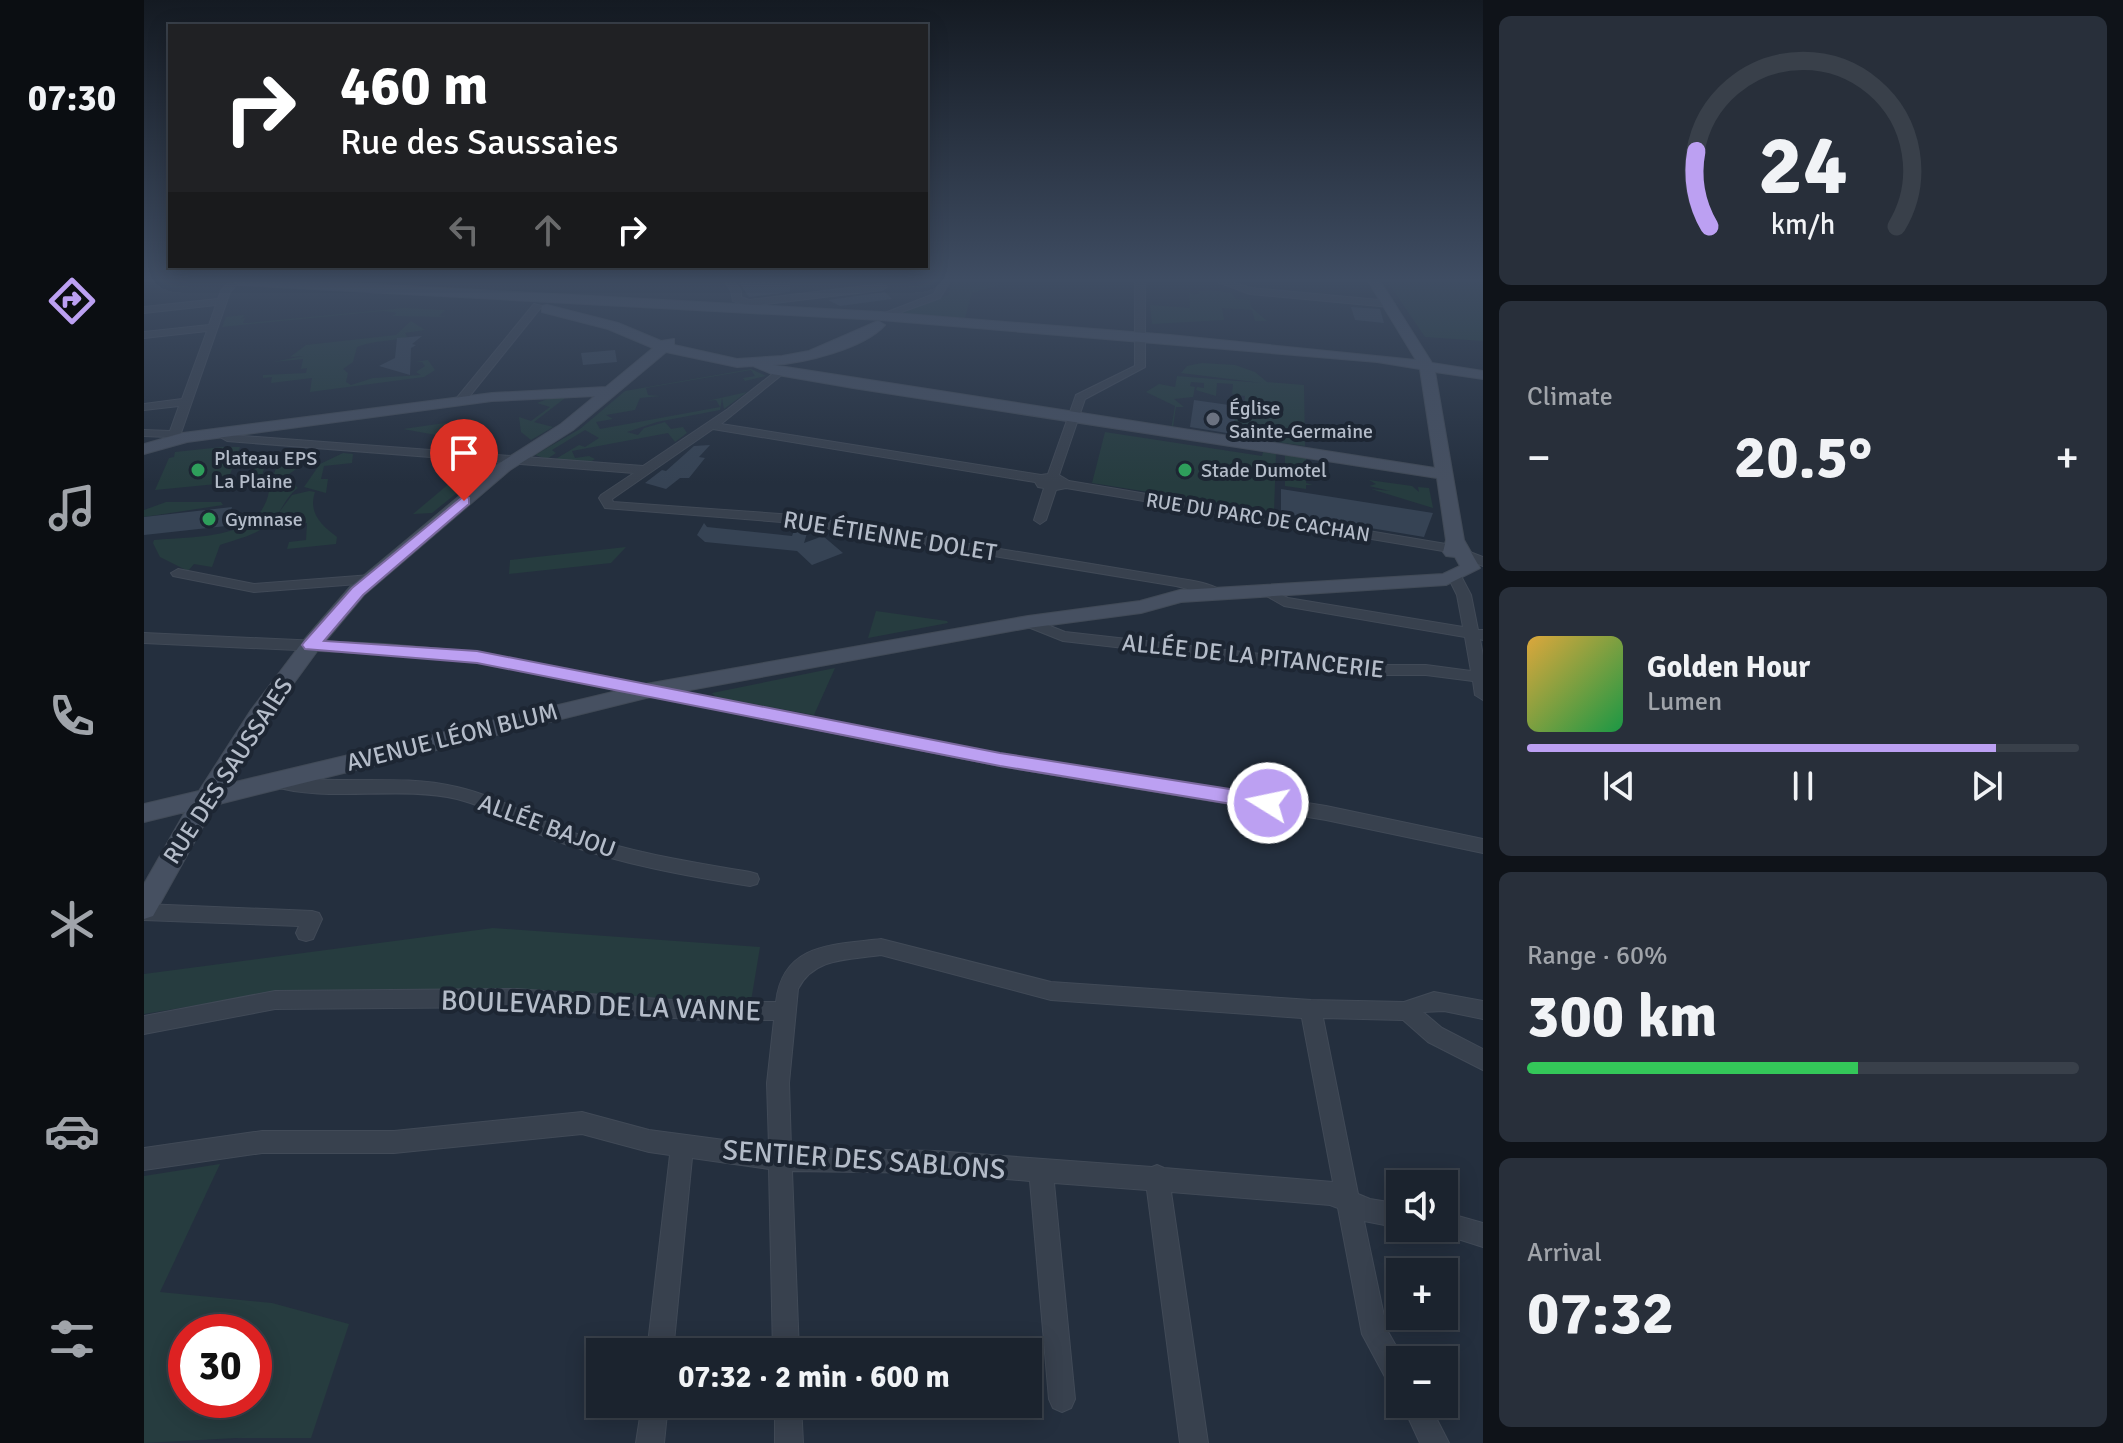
<!DOCTYPE html>
<html lang="en">
<head>
<meta charset="utf-8">
<style>
  :root { --surface:#1b232e; --page:#282f3a; --text:#f1f3f6; --muted:#a0a4aa; --line:#39404a; --accent:#bca0f2 }
  body { margin:0; font-family:Signika,sans-serif; background:var(--page); color:var(--text); height:100vh; display:flex; flex-direction:column; font-size:30px; white-space:nowrap }
  * { box-sizing:border-box; margin:0 }
  p { font-size:26px; color:var(--muted) }
  .icon { flex:none; width:44px; height:44px; fill:none; stroke:currentColor; stroke-width:2; stroke-linecap:round; stroke-linejoin:round }
  .map { position:relative; flex:1; overflow:hidden }
  .sheet { display:flex; flex-direction:column; gap:16px; padding:16px; background:#0f1319; width:640px }
  .sheet>* { flex:none }
  .banner { position:absolute; left:24px; top:24px; width:760px; height:244px; border-radius:0px; box-shadow:0 4px 20px #0003,0 0 0 2px var(--line); background:#202124; color:#fff; overflow:hidden }
  .controls { position:absolute; left:1242px; top:1170px; display:grid; gap:16px }
  .controls a { display:grid; place-items:center; width:72px; height:72px; border-radius:0px; background:var(--surface); box-shadow:0 4px 20px #0003,0 0 0 2px var(--line); font-size:40px }
  .speed { position:absolute; left:24px; top:1314px; display:flex; gap:16px; font-size:40px; font-weight:700; text-align:center }
  .speed>* { display:grid; place-content:center; width:104px; height:104px; border-radius:50%; background:var(--surface); box-shadow:0 4px 20px #0003,0 0 0 2px var(--line); line-height:1 }
  .speed .limit { border:12px solid #d22; background:#fff; color:#111 }
  .pin { position:absolute; display:grid; place-items:center; width:68px; height:68px; color:#fff; margin:-82px -34px; border-radius:50% 50% 50% 0; rotate:-45deg; box-shadow:0 0 8px #0007 }
  .pin .icon { rotate:45deg }
  .me { position:absolute; width:88px; margin:-44px; rotate:280deg; stroke-linejoin:round; filter:drop-shadow(0 0 6px #0008) }
  .turn { display:flex; align-items:center; gap:28px; height:168px; padding:0 40px; font-size:36px }
  .turn .icon { width:104px; height:104px; stroke-width:2.5 }
  .turn b { display:block; font-size:56px; line-height:68px }
  .lanes { display:flex; align-items:center; height:76px; padding:0 40px; background:#0003; justify-content:center; gap:40px; direction:ltr }
  .lanes .off { opacity:.35 }
  .big { font-size:60px; font-weight:700; line-height:1.1 }
  .sheet .card { flex:1; display:flex; flex-direction:column; justify-content:center; gap:12px; min-width:0; padding:0 28px; border-radius:12px; background:var(--page) }
  .sheet .dial { align-items:center; gap:0 }
  .dial svg { height:208px; overflow:visible; fill:none; stroke:var(--line); stroke-width:7; stroke-linecap:round; text-anchor:middle }
  .dial text { fill:var(--text); stroke:none }
  .song { display:flex; align-items:center; gap:24px }
  .cover { width:96px; height:96px; border-radius:12px; background:linear-gradient(135deg,hsl(40 70% 55%),hsl(140 70% 35%)) }
  .played { height:8px; border-radius:4px; background:linear-gradient(90deg,var(--accent) 85%,var(--line) 85%) }
  .keys { display:flex; justify-content:space-around; direction:ltr }
  .heat { display:flex; justify-content:space-between; align-items:center; font-size:44px; direction:ltr }
  .charge { height:12px; border-radius:6px; background:linear-gradient(90deg,#34c759 60%,var(--line) 0) }
  .trip { position:absolute; left:442px; top:1338px; width:456px; height:80px; border-radius:0px; background:var(--surface); box-shadow:0 4px 20px #0003,0 0 0 2px var(--line); font-weight:700; line-height:80px; text-align:center }
  main { display:flex; flex:1; min-height:0 }
  .dock { display:flex; flex-direction:column; width:144px; justify-content:space-around; align-items:center; background:#0b0e12; color:var(--muted) }
  .dock .icon { width:56px; height:56px }
  .dock .on { color:var(--accent) }
  .dock b { font-size:36px; color:var(--text) }
  .map>svg:first-child { display:block }
  .green { fill:#263c3f; fill-rule:evenodd }
  .building { fill:#364354 }
  .lines { fill:none; stroke-linecap:round; stroke-linejoin:round }
  .street-casing { stroke:#414a57; stroke-width:2 }
  .secondary-casing { stroke:#414a57; stroke-width:2 }
  .street { fill:#38414e; fill-rule:evenodd }
  .secondary { fill:#465061; fill-rule:evenodd }
  .route { fill:#bca0f2; stroke:#7a689d; stroke-width:2 }
  .worship-dot { fill:#6b7280; stroke:#1d2633; stroke-width:3 }
  .leisure-dot { fill:#2e9e5b; stroke:#1d2633; stroke-width:3 }
  .labels { text-anchor:middle; stroke-width:8; stroke-linejoin:round; paint-order:stroke }
  .far-poi-label { font-size:20px; fill:#b4bcc9; stroke:#1d2633; text-anchor:start }
  .far-street-label { font-size:20px; fill:#b4bcc9; stroke:#1d2633 }
  .street-label { font-size:24px; fill:#b4bcc9; stroke:#1d2633 }
  .near-street-label { font-size:28px; fill:#b4bcc9; stroke:#1d2633 }
</style>
</head>
<body>
<main>
<nav class="dock">
<b>07:30</b>
<svg class="icon on" aria-label="directions" viewBox="0 0 24 24"><path d="M12 3l9 9-9 9-9-9zM9 14v-3h6M13 9l2 2-2 2"/></svg>
<svg class="icon" aria-label="music" viewBox="0 0 24 24"><path d="M9 18V5l10-2v13"/><circle cx="6" cy="18" r="3"/><circle cx="16" cy="16" r="3"/></svg>
<svg class="icon" aria-label="phone" viewBox="0 0 24 24"><path d="M5 4h4l2 5-3 2q2 4 5 5l2-3 5 2v4C11 20 4 13 5 4z"/></svg>
<svg class="icon" aria-label="climate" viewBox="0 0 24 24"><path d="M12 3v18M4 7l16 10M4 17L20 7"/></svg>
<svg class="icon" aria-label="car" viewBox="0 0 24 24"><path d="M5 17H2v-5l4-1 3-4h7l3 4 3 1v5h-3M9 17h6M6 11h13"/><circle cx="7" cy="17" r="2"/><circle cx="17" cy="17" r="2"/></svg>
<svg class="icon" aria-label="filters" viewBox="0 0 24 24"><path d="M4 7h16M4 17h16"/><circle cx="9" cy="7" r="2"/><circle cx="15" cy="17" r="2"/></svg>
</nav>
<div class="map">
<svg width="1339" height="1443" viewBox="0 0 1339 1443">
  <rect width="100%" height="100%" fill="#242f3e"/>
  <g class="green">
    <path d="M809 281 858 284 828 293 821 318 757 313 804 295Z"/>
    <path d="M1243 281H1339V341L1281 337Z"/>
    <path d="M1065 290 1088 293 1092 299 1106 300 1107 307 1123 321H1111L1108 310 1078 308 1080 320 1008 324 1006 305 1046 308 1045 293 1055 294 1054 291Z"/>
    <path d="M260 308 301 310 295 316 303 317 248 316 253 313 239 311 78 327 82 317 101 315 97 319 113 314 101 318 99 323H103Z"/>
    <path d="M267 321 281 330 261 333 263 337C246 342 230 340 213 347L209 362 199 369 204 373 202 382 207 385 229 378 277 375 272 372 281 366 278 362H271L284 360 291 370 280 377 166 392 168 378 127 383 128 377 119 378V375L162 373 163 368 157 369 159 359 129 362 160 356 146 357 162 345 252 335Z"/>
    <path d="M1058 363 1091 365 1111 372 1123 382 1160 385 1161 446 1098 437V432L1087 431 1092 404 1100 405 1101 396 1088 394 1089 384 1073 383 1072 396 1052 390 1053 387 1060 388V383L1047 382 1046 386 1051 387 1049 397 1030 399 1040 407H1032L1029 427 1038 430 1027 429 1031 406 1002 392 1015 384 1031 387 1033 376 1118 383 1037 373 1043 366Z"/>
    <path d="M607 369 622 376 601 381 599 378 611 376 607 370 502 388 504 395 516 396 496 398 491 410 462 415 469 419 452 422 456 429 576 407 572 400 563 401 603 392 580 409 578 398 576 410 513 422 483 432 494 435 500 428 521 422 527 429 539 427 543 433 531 442 524 433 428 451 431 458 445 456 451 459 446 462 410 460 435 445 441 447 455 438 441 430 408 450 412 453 403 459 391 455 436 429 481 391Z"/>
    <path d="M406 398H421L390 422 409 427 387 440 377 432 375 417 387 421 406 407 393 403Z"/>
    <path d="M329 419 337 429 331 438 314 439 259 429Z"/>
    <path d="M961 432 1118 456 1119 452 1132 454 1130 512 948 483Z"/>
    <path d="M78 447H96L83 483 11 490 25 458 30 457 31 452Z"/>
    <path d="M199 453 209 454 208 463 180 466 177 479H184L182 493 160 487 176 464Z"/>
    <path d="M1141 455 1162 458V475L1167 477H1162V483L1169 485H1162V489L1141 486Z"/>
    <path d="M161 458C150 478 122 486 102 479L111 468 121 465 118 476 130 474 132 468 146 464 144 460Z"/>
    <path d="M319 472 335 475 288 513 269 514Z"/>
    <path d="M144 479 154 488C141 497 138 512 127 522 112 536 92 539 76 545L68 567 50 564 44 571 16 557 9 543 10 540C49 536 117 541 125 491Z"/>
    <path d="M1225 480 1268 486 1275 492 1274 487 1285 488 1289 508 1227 489 1246 491 1225 486 1232 484Z"/>
    <path d="M165 491 171 492C164 513 177 525 193 537L192 544 143 549 145 542 162 540 163 523 124 527 148 495Z"/>
    <path d="M22 502H77L79 505 0 517V510Z"/>
    <path d="M482 547 467 563 365 574 366 560Z"/>
    <path d="M732 611 803 621 804 623 724 638Z"/>
    <path d="M691 668 670 715 572 697 568 693Z"/>
    <path d="M349 928 616 947 607 1001H562L376 989 134 992 0 1014V974Z"/>
    <path d="M76 1164 16 1292 128 1303 205 1324 167 1438H92L0 1443V1176ZM42 1332H110V1400H42Z"/>
  </g>
  <g class="building">
    <path d="M594 281H646V292L605 297Z"/>
    <path d="M741 292 748 299 696 306 684 300Z"/>
    <path d="M1207 307 1236 309 1240 323 1211 320Z"/>
    <path d="M278 336 268 344 272 345 267 348 266 375 235 366 251 358 253 338Z"/>
    <path d="M471 350 473 362 439 365 437 353Z"/>
    <path d="M1050 400 1092 406 1089 434 1046 427Z"/>
    <path d="M566 445 555 457 561 458 545 478H536L522 489 501 483 518 470 522 471 550 446Z"/>
    <path d="M1137 489 1182 496 1289 513 1280 537 1137 513Z"/>
    <path d="M88 507 82 526 0 535V517Z"/>
    <path d="M560 523 563 527 648 536 651 528 664 530 660 543 679 536 699 553 668 565 653 551 561 542 553 535Z"/>
  </g>
  <g class="lines">
    <g class="street-casing">
      <g id="street">
        <path d="M86 281H96L86 292 37 433 23 437 0 436V430L26 431 35 406 0 410V404L38 399 63 331 0 338V332L65 325 72 305 0 313V307L74 299 77 291Z"/>
        <path d="M581 281H590L597 291V297L605 300 738 284 743 287 738 290 605 306 589 301 587 291Z"/>
        <path d="M797 281H806L796 298 741 318 733 316 790 294Z"/>
        <path d="M991 281H1001V367L941 399 915 475 925 481 1308 545 1339 557V566L1305 552 922 488 912 490 902 520 896 524 890 520 900 488 894 487 891 482 569 429 468 499 469 502 650 515 1032 578C1050 581 1070 583 1084 595L1082 598C1070 599 1046 589 1032 586L650 523 461 508 455 498 457 495 490 473 83 441 69 433 75 430 86 435 499 466 584 409 636 368 640 369V373L577 424 897 475 904 474 932 395 991 366Z"/>
        <path d="M1071 281H1085L1107 288 1246 301 1251 304 1246 307 1106 294Z"/>
        <path d="M390 304 398 306 320 403H312V399Z"/>
        <path d="M34 569 110 584 227 575 234 579 227 583 110 592 29 576 27 573Z"/>
        <path d="M1311 573 1316 574 1327 595 1334 630H1339V640L1336 639 1339 656V700L1331 695 1329 681 1282 675H1216L919 641 879 625 877 622 884 617 921 632 1216 665H1282L1327 671 1321 637 1140 606 1114 591 1121 587 1144 598 1319 627 1313 595 1304 577Z"/>
        <path d="M0 633 240 644 333 652 856 754 1182 806 1339 839V853L1182 820 856 766 333 662 240 654 0 643Z"/>
        <path d="M130 775C191 786 253 773 313 787 353 796 388 818 427 832 484 852 546 862 606 872L613 874 615 879 613 884 606 886C542 876 477 864 415 842 380 830 349 808 313 799 251 785 185 804 124 785L122 781 124 777Z"/>
        <path d="M0 904 168 911 175 913 178 919 169 939 162 941 155 939 152 933 155 926 0 920Z"/>
        <path d="M737 939 907 982 1167 1000 1260 1002 1290 992 1339 1001V1019L1300 1011 1279 1012 1298 1028 1339 1049V1070L1284 1042 1259 1020 1179 1018 1214 1194 1226 1199 1256 1204V1228L1220 1221 1243 1330 1260 1360H1256V1392L1247 1388 1218 1334 1194 1208 1186 1205 1027 1192 1064 1443H1036L1003 1190 910 1183 931 1399 927 1408 918 1412 909 1408 905 1399 886 1181 791 1173 648 1171 655 1352H629L625 1169 548 1158 529 1352H503L526 1155 505 1152 438 1134 250 1153H118L0 1170V1148L118 1131H250L438 1112 505 1130 625 1146 623 1083 630 1020H559L372 1007 131 1009 0 1034V1016L131 991 372 989 559 1002H632C639 942 690 945 737 939ZM737 955 907 1000 1158 1018 1189 1182 1020 1168 1013 1165 1008 1167 791 1151 647 1148 645 1083 654 989C670 957 705 960 737 955Z"/>
        <path d="M1300 1212 1339 1223V1247L1292 1232 1290 1228H1300Z"/>
        <path d="M498 1404H524L520 1443H492Z"/>
        <path d="M631 1404H657L659 1443H631Z"/>
        <path d="M1258 1404H1285L1305 1443H1276Z"/>
      </g>
    </g>
    <g class="secondary-casing">
      <path id="secondary" d="M88 281H170L737 312 1026 335 1272 360 1224 281H1236L1288 363 1339 371V379L1291 372 1320 540 1336 568 1302 585 1037 602 997 613 884 628 502 698 71 805 9 916 0 919V884L41 812 0 822V804L55 791 107 710 160 640 206 587 354 464 417 424 451 396 348 401 43 442 0 454V444L39 433 348 393 462 387 509 348 464 329 398 312V306L403 305 474 323 517 341 530 339V345L593 359 638 356 665 351 734 321 741 325C719 349 660 363 629 365L1291 468 1276 369 1233 362 737 320 94 285ZM522 352 593 367 609 366 628 374 709 388 1293 478 1302 540 1299 552 1302 556 1311 557 1316 566 1299 574 1036 590 996 601 884 616 502 684 83 784 123 720 174 650 220 595 366 470 429 430Z"/>
    </g>
    <use href="#street" class="street"/>
    <use href="#secondary" class="secondary"/>
  </g>
  <linearGradient id="sky" x2="0" y2="1"><stop stop-color="#141a22"/><stop offset="0.58" stop-color="#3f4d63"/><stop offset="1" stop-color="#3f4d63" stop-opacity="0"/></linearGradient>
  <rect width="1339" height="483" fill="url(#sky)"/>
  <path class="route" d="M320 496 325 498V504L219 595 180 641 333 651 856 753 1124 795 1131 798 1134 803 1131 808 1124 810 856 766 333 663 161 649 158 645 161 641 208 588Z"/>
  <circle class="worship-dot" cx="1069" cy="419" r="8"/>
  <g class="leisure-dot">
    <circle cx="54" cy="470" r="8"/>
    <circle cx="1041" cy="470" r="8"/>
    <circle cx="65" cy="519" r="8"/>
  </g>
  <g class="labels">
    <g class="far-poi-label">
      <text x="1085" y="415">Église<tspan x="1085" dy="23">Sainte-Germaine</tspan></text>
      <text x="70" y="465">Plateau EPS<tspan x="70" dy="23">La Plaine</tspan></text>
      <text x="1057" y="477">Stade Dumotel</text>
      <text x="81" y="526">Gymnase</text>
    </g>
    <g class="far-street-label">
      <text transform="translate(1114 517) rotate(9)" y="7">RUE DU PARC DE CACHAN</text>
    </g>
    <g class="street-label">
      <text transform="translate(746 536) rotate(9)" y="8">RUE ÉTIENNE DOLET</text>
      <text transform="translate(1109 656) rotate(6)" y="8">ALLÉE DE LA PITANCERIE</text>
      <text transform="translate(308 737) rotate(-14)" y="8">AVENUE LÉON BLUM</text>
      <text transform="translate(84 771) rotate(-57)" y="8">RUE DES SAUSSAIES</text>
      <text transform="translate(403 826) rotate(20)" y="8">ALLÉE BAJOU</text>
    </g>
    <g class="near-street-label">
      <text transform="translate(457 1005) rotate(2)" y="10">BOULEVARD DE LA VANNE</text>
      <text transform="translate(720 1159) rotate(4)" y="10">SENTIER DES SABLONS</text>
    </g>
  </g>
</svg>
<div class="controls">
<a><svg class="icon" aria-label="sound" viewBox="0 0 24 24"><path d="M4 9h4l5-4v14l-5-4H4zM17 9q2 3 0 6"/></svg></a>
<a>+</a>
<a>−</a>
</div>
<div class="speed"><div class="limit">30</div></div>
<div class="pin" style="left:320px;top:501px;background:#d93025"><svg class="icon" aria-label="arrive" viewBox="0 0 24 24"><path d="M6 21V4h12l-3 4 3 4H6"/></svg></div>
<svg class="me" style="left:1124px;top:803px" viewBox="-20 -20 40 40"><circle r="17" fill="#bca0f2" stroke="#fff" stroke-width="3"/><path d="M0-11L8 9 0 5-8 9z" fill="#fff"/></svg>
<div class="trip">07:32 · 2 min · 600 m</div>
<div class="banner">
<div class="turn"><svg class="icon" aria-label="right" viewBox="0 0 24 24"><path d="M7 20v-9h11M14 6l5 5-5 5"/></svg><div><b>460 m</b>Rue des Saussaies</div></div>
<div class="lanes"><svg class="icon off" aria-label="left" viewBox="0 0 24 24"><path d="M17 20v-9H6M10 6l-5 5 5 5"/></svg><svg class="icon off" aria-label="ahead" viewBox="0 0 24 24"><path d="M12 20V5M6 11l6-6 6 6"/></svg><svg class="icon" aria-label="right" viewBox="0 0 24 24"><path d="M7 20v-9h11M14 6l5 5-5 5"/></svg></div>
</div>
</div>
<section class="sheet">
<div class="card dial"><svg viewBox="0 0 100 80">
<path d="M14 69A42 42 0 1 1 86 69"/>
<path d="M14 69A42 42 0 0 1 9 40" stroke="#bca0f2"/>
<text x="50" y="56" font-size="32" font-weight="700">24</text>
<text x="50" y="72" font-size="11">km/h</text>
</svg></div>
<div class="card"><p>Climate</p>
<div class="heat"><a>−</a><b class="big">20.5°</b><a>+</a></div>
</div>
<div class="card">
<div class="song"><i class="cover"></i><div><b>Golden Hour</b><p>Lumen</p></div></div>
<div class="played"></div>
<div class="keys"><svg class="icon" aria-label="previous" viewBox="0 0 24 24"><path d="M18 5L8 12l10 7zM5 5v14"/></svg><svg class="icon" aria-label="pause" viewBox="0 0 24 24"><path d="M8 5v14M16 5v14"/></svg><svg class="icon" aria-label="next" viewBox="0 0 24 24"><path d="M6 5l10 7-10 7zM19 5v14"/></svg></div>
</div>
<div class="card"><p>Range · 60%</p><b class="big">300 km</b><div class="charge"></div></div>
<div class="card"><p>Arrival</p><b class="big">07:32</b></div>
</section>
</main>
</body>
</html>
